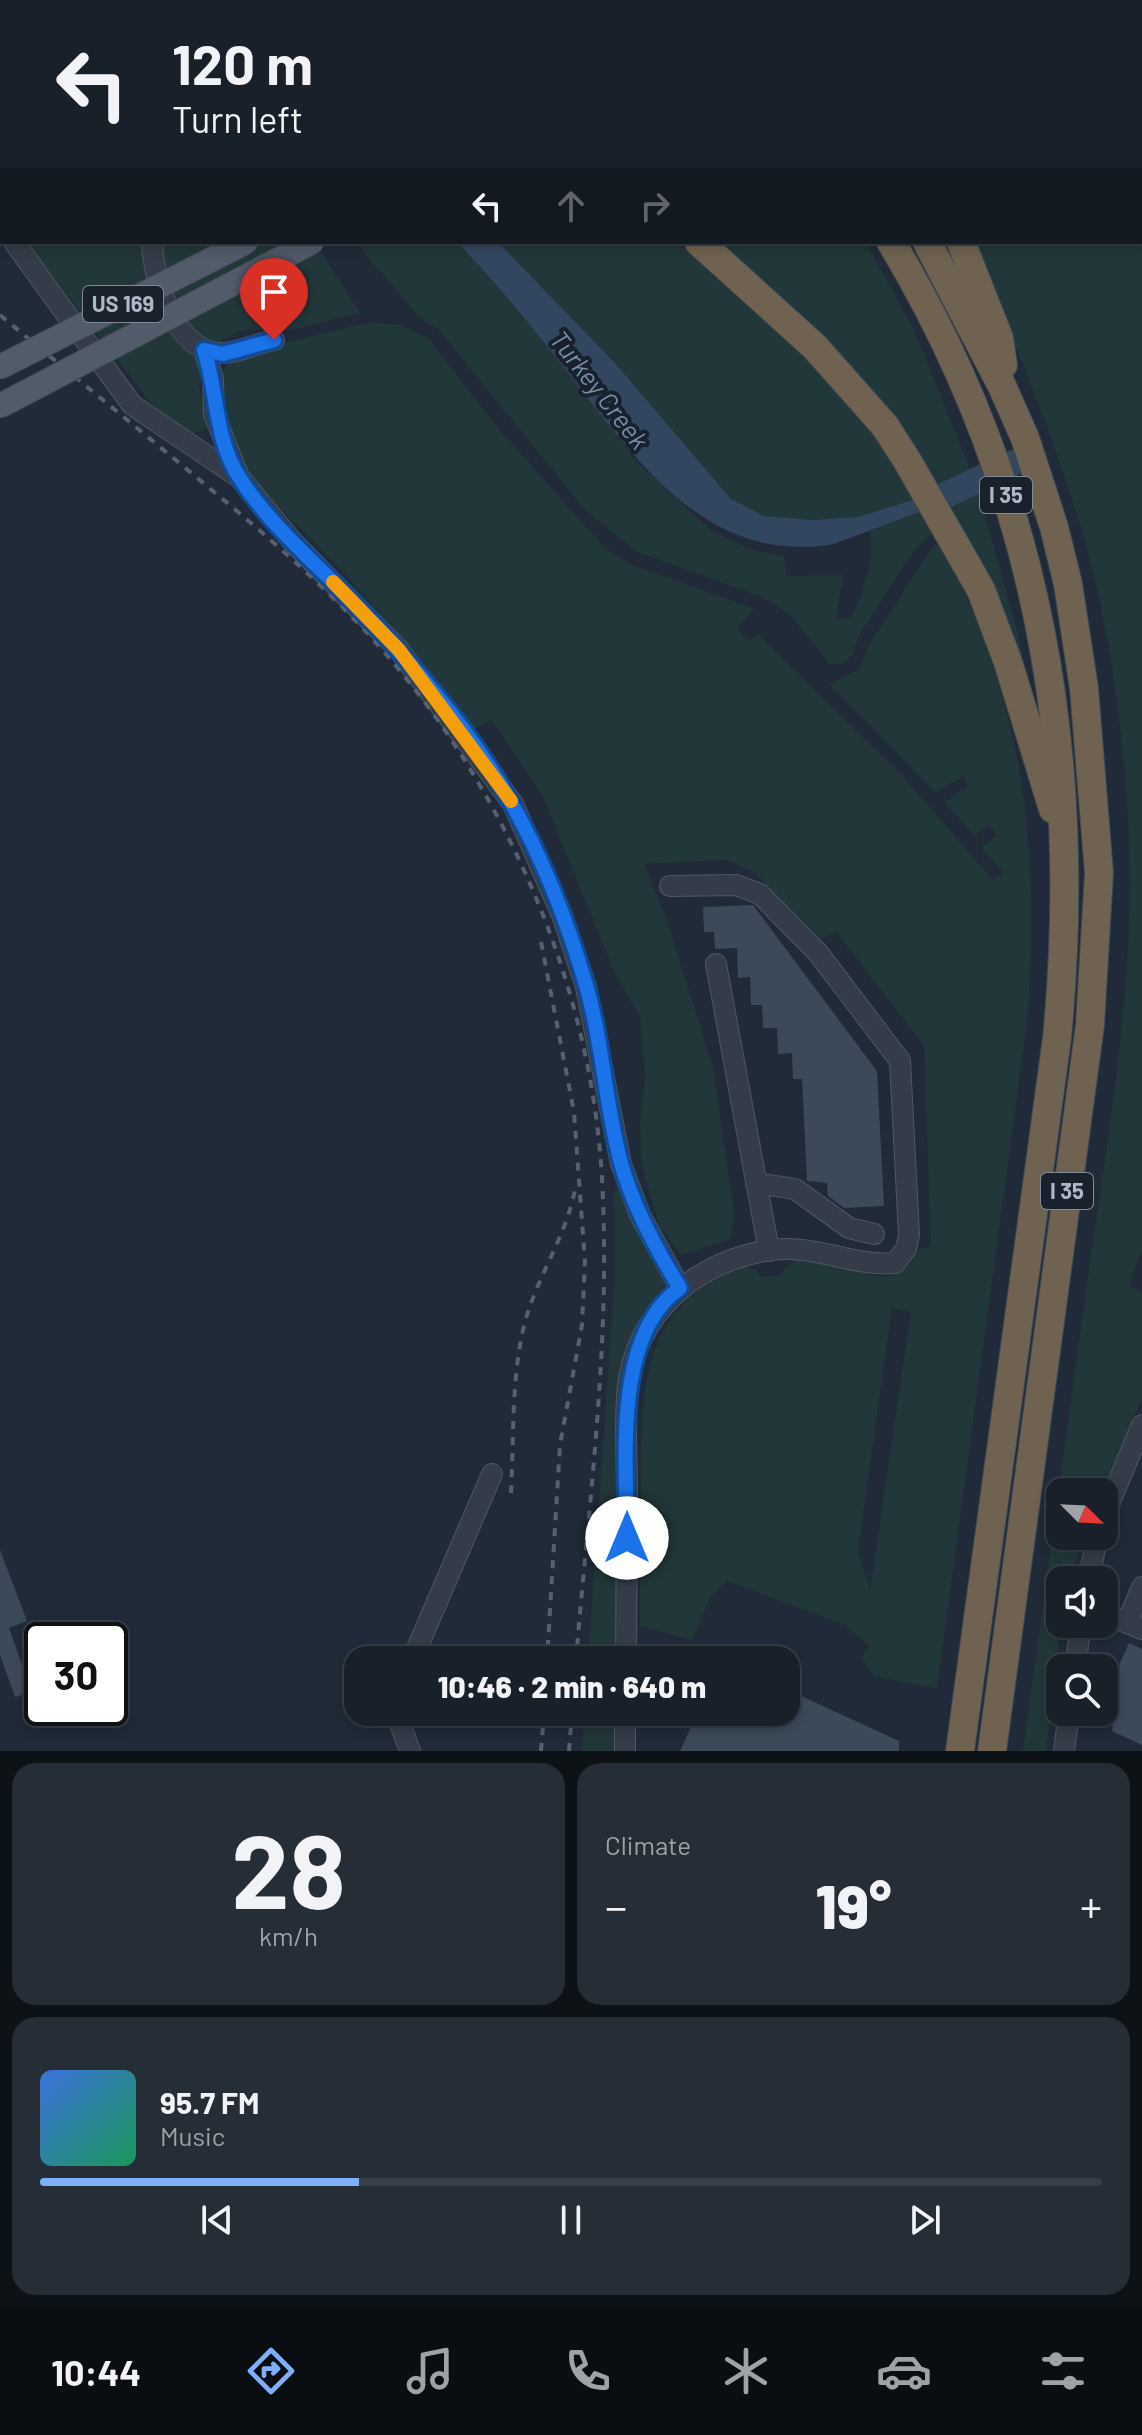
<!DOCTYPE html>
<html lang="en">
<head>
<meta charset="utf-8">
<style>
  :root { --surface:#18202a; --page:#252d36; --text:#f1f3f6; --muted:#9fa3a8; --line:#363e47; --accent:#7eb0fa }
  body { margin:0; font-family:Barlow,sans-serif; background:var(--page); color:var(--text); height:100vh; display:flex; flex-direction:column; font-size:30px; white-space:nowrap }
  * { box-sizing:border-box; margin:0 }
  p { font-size:26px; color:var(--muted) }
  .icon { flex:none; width:44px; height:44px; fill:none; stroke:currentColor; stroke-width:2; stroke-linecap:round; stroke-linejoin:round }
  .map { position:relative; height:1751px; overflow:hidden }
  .panel { display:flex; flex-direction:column; gap:12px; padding:12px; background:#0d1217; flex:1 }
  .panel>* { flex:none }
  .guide { position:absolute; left:0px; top:0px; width:1142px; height:244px; box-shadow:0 4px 12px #0003,0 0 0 2px var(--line); background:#18202a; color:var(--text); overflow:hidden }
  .needle { width:52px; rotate:114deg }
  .fabs { position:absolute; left:1046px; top:1478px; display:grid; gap:16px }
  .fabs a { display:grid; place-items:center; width:72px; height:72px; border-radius:16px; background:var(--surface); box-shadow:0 4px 12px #0003,0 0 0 2px var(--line); font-size:40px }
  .speed { position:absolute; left:24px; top:1622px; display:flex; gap:16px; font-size:40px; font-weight:700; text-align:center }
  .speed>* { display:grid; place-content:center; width:104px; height:104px; border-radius:50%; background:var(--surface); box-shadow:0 4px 12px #0003,0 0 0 2px var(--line); line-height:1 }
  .speed .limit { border:4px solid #111; border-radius:12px; background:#fff; color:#111 }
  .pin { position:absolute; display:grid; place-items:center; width:68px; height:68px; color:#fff; margin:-82px -34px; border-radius:50% 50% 50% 0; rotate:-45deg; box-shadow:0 0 8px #0007 }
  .pin .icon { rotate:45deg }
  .me { position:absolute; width:88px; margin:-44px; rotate:0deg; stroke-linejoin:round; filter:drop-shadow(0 0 6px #0008) }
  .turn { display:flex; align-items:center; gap:28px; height:168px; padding:0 40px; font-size:36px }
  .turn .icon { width:104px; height:104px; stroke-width:2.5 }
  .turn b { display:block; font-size:56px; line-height:68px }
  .lanes { display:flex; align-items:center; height:76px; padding:0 40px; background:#0003; justify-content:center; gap:40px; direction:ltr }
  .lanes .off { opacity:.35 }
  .big { font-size:60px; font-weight:800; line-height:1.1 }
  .panel .widget { flex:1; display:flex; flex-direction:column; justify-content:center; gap:12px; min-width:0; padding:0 28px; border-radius:24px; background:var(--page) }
  .panel .dial { align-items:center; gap:0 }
  .dial b { font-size:104px; line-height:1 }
  .song { display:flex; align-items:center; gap:24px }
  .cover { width:96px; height:96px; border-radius:12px; background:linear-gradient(135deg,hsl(220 70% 55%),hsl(150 70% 35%)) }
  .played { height:8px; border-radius:4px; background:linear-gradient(90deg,var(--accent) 30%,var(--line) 30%) }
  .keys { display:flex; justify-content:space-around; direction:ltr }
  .heat { display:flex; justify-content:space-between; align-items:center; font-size:44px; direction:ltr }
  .panel .tiles { flex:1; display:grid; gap:12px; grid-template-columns:1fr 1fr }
  .widget:last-child { grid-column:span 2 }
  .trip { position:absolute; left:344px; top:1646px; width:456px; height:80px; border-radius:24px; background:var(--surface); box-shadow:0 4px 12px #0003,0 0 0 2px var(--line); font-weight:800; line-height:80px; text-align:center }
  .dock { display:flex; height:128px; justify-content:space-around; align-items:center; background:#0a0d11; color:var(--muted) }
  .dock .icon { width:56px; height:56px }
  .dock .on { color:var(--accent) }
  .dock b { font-size:36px; color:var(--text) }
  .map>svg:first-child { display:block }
  .green { fill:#223739; fill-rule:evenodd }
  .water { fill:#334660 }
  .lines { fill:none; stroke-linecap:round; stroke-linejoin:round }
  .river { stroke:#334660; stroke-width:26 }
  .building { fill:#3c4958 }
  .minor-casing { stroke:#4e5763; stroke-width:22 }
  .major-casing { stroke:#3d4552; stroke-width:26 }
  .highway-casing { stroke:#3e4753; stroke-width:30 }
  .minor { stroke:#333c48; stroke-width:20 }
  .major { stroke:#515b69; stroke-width:24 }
  .highway { stroke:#6f6250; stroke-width:28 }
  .rail { stroke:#556070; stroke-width:4; stroke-dasharray:8 8; stroke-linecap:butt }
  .major-bridge-casing { stroke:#3d4552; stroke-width:26; stroke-linecap:butt }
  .major-bridge { stroke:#515b69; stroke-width:24 }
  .route-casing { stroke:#114b97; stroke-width:20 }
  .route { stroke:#1a73e8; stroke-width:14 }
  .slow { stroke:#f59e0b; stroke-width:14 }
  .labels { text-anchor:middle; stroke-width:8; stroke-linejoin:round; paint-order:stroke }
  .shield { fill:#19212d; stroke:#818a97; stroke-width:2 }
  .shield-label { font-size:22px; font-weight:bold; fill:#aeb7c5 }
  .water-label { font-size:26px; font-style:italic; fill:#748eae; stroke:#19212d }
</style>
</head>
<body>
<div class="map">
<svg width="1142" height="1751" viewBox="0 0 1142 1751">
  <rect width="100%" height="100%" fill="#202a38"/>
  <g class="green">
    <path d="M0 0 211 2H2V219Z"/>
    <path d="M1142 69V1251L1129 1285 1142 1292V1398L1101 1492H1060V1536H1083L1070 1580H1060L1061 1624 1046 1751H1023C1044 1598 1065 1444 1086 1291 1102 1176 1122 1061 1128 945 1134 850 1125 753 1111 660 1088 513 1029 378 972 242H1140Z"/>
    <path d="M26 242H315L360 313 288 331 246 329 216 343 199 386 209 428 191 434 165 421Z"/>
    <path d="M457 242 499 284 638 463 712 531 749 549 784 556 787 576 843 575 836 619 852 617C864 588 874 563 870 531L926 509 936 529 913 552 861 632 851 657 842 664H830L790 615 762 597 635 551 584 509 439 330 419 317 356 243Z"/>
    <path d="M498 242H678C745 301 820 359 873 431 889 452 902 476 916 499L858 517 812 520 764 516 730 498 616 364Z"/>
    <path d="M710 242H866L915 332 970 469 935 487Z"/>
    <path d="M371 322 400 325 428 338 500 430 605 548 627 563 755 609 737 629 749 641 758 634 902 775 993 880 1002 872 981 847 997 836 989 825 974 836 945 802 967 786 963 777 935 792 829 684 857 671 872 640 934 544 943 545C1024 713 1039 831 1028 1015L937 1689 874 1676 861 1658 870 1646 845 1625 727 1581 710 1598 692 1640 640 1626C640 1579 640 1532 641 1485 642 1388 639 1307 744 1266L756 1270 761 1277 780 1276C818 1215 882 1325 920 1248L931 1247 924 1046 836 932 821 939 755 873 727 860 644 864 669 926 713 1068 734 1213 731 1239 681 1255 659 1225 642 1166 640 1123 645 1077 640 1016 617 978 543 797 492 720 472 730C409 640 336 562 257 486 240 462 202 383 231 361L266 354 280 344ZM892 1308 911 1312 870 1591 858 1550Z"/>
    <path d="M978 490 1017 630 1030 696 946 503Z"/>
    <path d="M623 1189 665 1285 637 1338 618 1660H588L615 1273 614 1190Z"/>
    <path d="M585 1712H617L616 1751H582Z"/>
  </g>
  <path class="water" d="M457 242H498L616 364 730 498 764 516 812 520 858 517 916 499 970 469 978 490 834 544C709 565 640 465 572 378 535 331 499 285 457 242Z"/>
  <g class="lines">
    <path class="river" d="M944 496 1013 463"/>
  </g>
  <g class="building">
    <path d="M753 905 877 1071 884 1206 844 1208 828 1196 827 1183 807 1181 802 1079H793L792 1053 778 1054 777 1028H763L762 1005H751L750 977 738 978 737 948 715 949 714 932H704L703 907Z"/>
    <path d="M0 1550 27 1621 9 1628 32 1692 15 1697 0 1655Z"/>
    <path d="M1129 1643 1142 1649V1745L1112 1731 1120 1663Z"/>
    <path d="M786 1689 899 1741V1751H680L698 1712H786Z"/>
  </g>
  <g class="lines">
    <g class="minor-casing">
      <g id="minor">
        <path d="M84 0 85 2"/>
        <path d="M58 2 63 0"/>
        <path d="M968 2 969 0"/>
        <path d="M0 5 2 6"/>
        <path d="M1140 61 1142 56"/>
        <path d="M0 72 2 73"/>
        <path d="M0 225 2 226"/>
        <path d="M14 242 132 405 237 476"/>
        <path d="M152 242C153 279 175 350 219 353 235 354 258 343 274 340"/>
        <path d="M204 350 213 379 214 414 239 477 292 541 399 650 513 804 562 915 586 987 621 1164 640 1215 680 1288"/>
        <path d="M716 964 769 1251"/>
        <path d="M756 1183 795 1189 849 1228 874 1234"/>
        <path d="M1104 1516 1142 1425"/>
        <path d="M1088 1580 1098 1536"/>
        <path d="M1104 1613 1142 1629"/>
        <path d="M1127 1623 1142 1587"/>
        <path d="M412 1660 492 1474"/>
        <path d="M626 1660C626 1603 627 1546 627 1490 627 1456 624 1420 628 1386 637 1313 694 1264 764 1251 813 1242 850 1267 895 1263L906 1249 909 1235 900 1061 819 954 760 894 736 885 670 886"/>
        <path d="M1075 1668 1081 1624"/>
        <path d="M400 1712 399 1721 410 1751"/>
        <path d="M625 1751V1712"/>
        <path d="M1064 1751 1069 1712"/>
      </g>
    </g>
    <g class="major-casing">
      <path id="major" d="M676 2 679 0"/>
    </g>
    <g class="highway-casing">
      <g id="highway">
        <path d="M462 0 463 2"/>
        <path d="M705 0 707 2"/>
        <path d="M747 0 749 2"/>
        <path d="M881 0 882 2"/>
        <path d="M699 242 815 347 885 426 908 462 981 590 1008 662 1053 809"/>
        <path d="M891 242C1039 488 1084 755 1057 1038L960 1751"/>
        <path d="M927 242 1002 386 1025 438 1054 527 1068 584 1084 688 1099 873 1090 1025 992 1751"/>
        <path d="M961 242 999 338 1003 365"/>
      </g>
    </g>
    <use href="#minor" class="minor"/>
    <use href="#major" class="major"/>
    <use href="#highway" class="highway"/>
    <g class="rail">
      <path d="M0 315C65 369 130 422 195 476 266 535 337 595 396 666 514 807 592 995 602 1179 611 1339 589 1500 576 1660"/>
      <path d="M541 942 574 1112 585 1262 582 1325 560 1445 547 1660"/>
      <path d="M511 1493C514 1437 511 1376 525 1322 538 1274 568 1234 576 1184"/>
      <path d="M541 1751 544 1712"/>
      <path d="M569 1751 572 1712"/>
    </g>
    <g class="major-bridge-casing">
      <g id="major-bridge">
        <path d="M0 367 246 242"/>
        <path d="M0 406 312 242"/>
      </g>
    </g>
    <use href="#major-bridge" class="major-bridge"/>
  </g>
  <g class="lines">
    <g class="route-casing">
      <path id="route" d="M274 340 223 354 204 350C218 393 214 437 239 477 270 526 318 565 357 606 413 664 475 736 513 806 544 861 568 924 586 985 603 1043 605 1105 621 1163 633 1207 656 1249 680 1288 612 1335 627 1465 627 1538"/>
    </g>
    <use href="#route" class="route"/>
    <path class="slow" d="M333 582 399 650 511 801"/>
  </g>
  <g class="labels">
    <g class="shield">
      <rect x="83" y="286" width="80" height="36" rx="6"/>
      <rect x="980" y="477" width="52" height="36" rx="6"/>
      <rect x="1041" y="1173" width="52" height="36" rx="6"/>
    </g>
    <g class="shield-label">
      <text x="123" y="312">US 169</text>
      <text x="1006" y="503">I 35</text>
      <text x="1067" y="1199">I 35</text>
    </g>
    <g class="water-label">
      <text transform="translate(599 390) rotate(52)" y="9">Turkey Creek</text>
    </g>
  </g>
</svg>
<div class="fabs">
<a><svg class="needle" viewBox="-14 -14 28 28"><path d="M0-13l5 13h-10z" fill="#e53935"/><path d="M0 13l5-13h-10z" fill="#9fa3a8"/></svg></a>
<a><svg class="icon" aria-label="sound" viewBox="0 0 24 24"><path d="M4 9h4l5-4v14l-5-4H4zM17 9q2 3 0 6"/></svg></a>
<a><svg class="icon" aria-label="search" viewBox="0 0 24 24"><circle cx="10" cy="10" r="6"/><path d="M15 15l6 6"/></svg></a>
</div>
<div class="speed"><div class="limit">30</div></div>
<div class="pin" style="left:274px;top:340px;background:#d93025"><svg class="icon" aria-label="arrive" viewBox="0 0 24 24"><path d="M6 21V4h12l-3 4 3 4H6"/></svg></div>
<svg class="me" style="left:627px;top:1538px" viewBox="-20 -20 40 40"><circle r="19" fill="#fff"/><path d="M0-13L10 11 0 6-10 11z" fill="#1a73e8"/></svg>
<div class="trip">10:46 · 2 min · 640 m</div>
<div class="guide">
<div class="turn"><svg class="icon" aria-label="left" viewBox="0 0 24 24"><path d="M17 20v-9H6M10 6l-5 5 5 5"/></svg><div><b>120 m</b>Turn left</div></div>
<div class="lanes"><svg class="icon" aria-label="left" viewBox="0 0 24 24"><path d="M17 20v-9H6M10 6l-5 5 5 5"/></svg><svg class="icon off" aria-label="ahead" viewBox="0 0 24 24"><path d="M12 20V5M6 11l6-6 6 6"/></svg><svg class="icon off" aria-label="right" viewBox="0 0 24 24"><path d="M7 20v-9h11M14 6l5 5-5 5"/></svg></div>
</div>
</div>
<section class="panel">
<div class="tiles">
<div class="widget dial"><b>28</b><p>km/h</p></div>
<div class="widget"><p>Climate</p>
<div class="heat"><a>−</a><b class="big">19°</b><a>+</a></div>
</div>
<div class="widget">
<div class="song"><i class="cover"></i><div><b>95.7 FM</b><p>Music</p></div></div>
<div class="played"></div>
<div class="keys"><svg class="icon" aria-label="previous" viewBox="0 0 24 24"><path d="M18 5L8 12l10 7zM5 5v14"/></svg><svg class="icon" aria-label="pause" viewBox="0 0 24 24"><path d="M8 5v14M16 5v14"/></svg><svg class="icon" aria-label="next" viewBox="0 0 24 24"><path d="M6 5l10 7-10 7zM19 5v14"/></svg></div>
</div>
</div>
</section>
<nav class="dock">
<b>10:44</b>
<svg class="icon on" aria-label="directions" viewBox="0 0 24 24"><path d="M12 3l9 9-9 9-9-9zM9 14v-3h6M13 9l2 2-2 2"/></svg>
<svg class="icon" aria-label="music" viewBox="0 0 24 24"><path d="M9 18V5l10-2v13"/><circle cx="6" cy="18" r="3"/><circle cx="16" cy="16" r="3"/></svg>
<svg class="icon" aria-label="phone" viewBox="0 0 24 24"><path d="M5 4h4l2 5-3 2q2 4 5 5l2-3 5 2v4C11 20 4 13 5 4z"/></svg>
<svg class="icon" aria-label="climate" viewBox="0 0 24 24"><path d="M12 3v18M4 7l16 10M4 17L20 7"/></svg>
<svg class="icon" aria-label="car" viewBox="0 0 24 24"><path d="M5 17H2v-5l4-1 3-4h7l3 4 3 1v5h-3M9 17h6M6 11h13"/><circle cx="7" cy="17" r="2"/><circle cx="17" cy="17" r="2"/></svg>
<svg class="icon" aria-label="filters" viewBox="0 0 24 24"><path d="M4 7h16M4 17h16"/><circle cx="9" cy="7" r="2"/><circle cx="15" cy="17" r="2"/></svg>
</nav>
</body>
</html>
